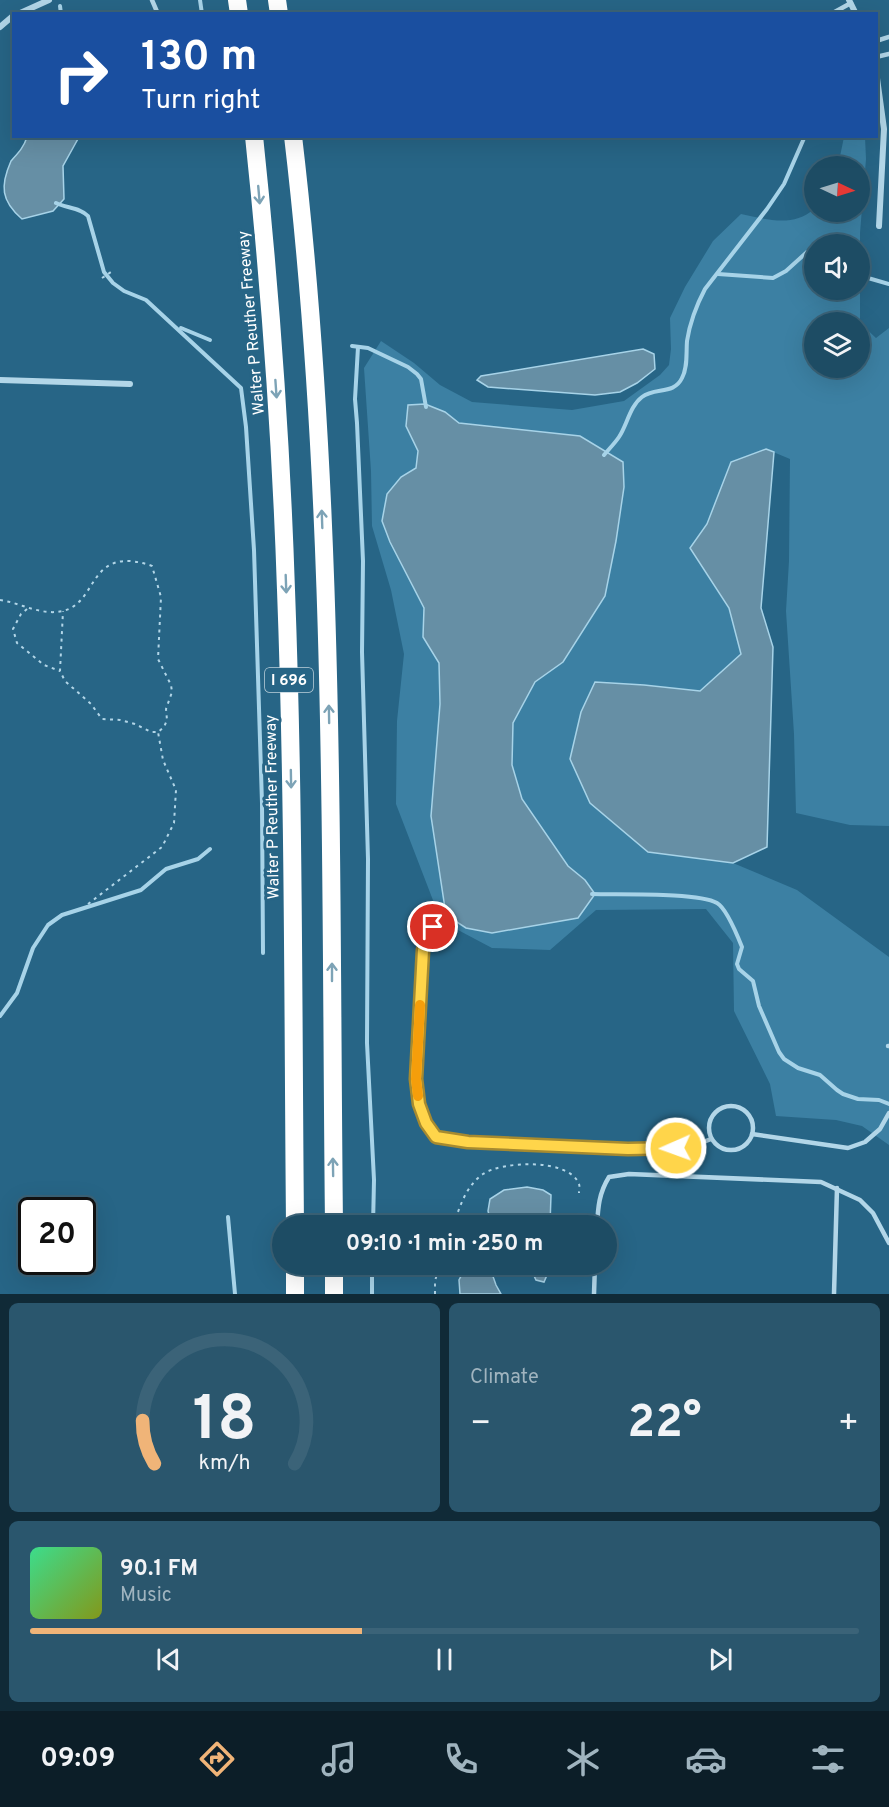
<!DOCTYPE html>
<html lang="en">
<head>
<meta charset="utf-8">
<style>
  :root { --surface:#1d4c64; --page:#2a566d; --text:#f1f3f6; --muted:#a0b4bf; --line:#3b6378; --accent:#f0b478 }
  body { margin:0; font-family:Overpass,sans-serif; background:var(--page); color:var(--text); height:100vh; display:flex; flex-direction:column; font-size:22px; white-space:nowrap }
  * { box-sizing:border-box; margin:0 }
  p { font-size:20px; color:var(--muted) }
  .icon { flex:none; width:33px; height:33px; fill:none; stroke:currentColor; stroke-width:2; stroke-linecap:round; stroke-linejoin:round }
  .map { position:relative; height:1294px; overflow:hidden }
  .details { display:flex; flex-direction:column; gap:9px; padding:9px; background:#102a37; flex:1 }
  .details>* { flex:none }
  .top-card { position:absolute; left:12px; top:12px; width:866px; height:126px; border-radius:0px; box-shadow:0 6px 24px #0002,0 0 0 2px var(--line); background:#1a4fa0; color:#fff; overflow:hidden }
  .needle { width:39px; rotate:94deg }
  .controls { position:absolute; left:804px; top:156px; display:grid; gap:12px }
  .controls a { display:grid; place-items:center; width:66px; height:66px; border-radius:50%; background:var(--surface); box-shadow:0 6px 24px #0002,0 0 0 2px var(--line); font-size:30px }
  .speed { position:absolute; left:18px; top:1197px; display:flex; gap:12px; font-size:30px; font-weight:700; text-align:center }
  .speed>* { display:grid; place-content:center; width:78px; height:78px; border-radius:50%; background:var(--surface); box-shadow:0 6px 24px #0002,0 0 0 2px var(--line); line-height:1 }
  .speed .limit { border:3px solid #111; border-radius:9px; background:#fff; color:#111 }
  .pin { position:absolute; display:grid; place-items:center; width:51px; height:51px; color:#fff; margin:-26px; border:3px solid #fff; border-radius:50%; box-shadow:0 2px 6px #0007 }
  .me { position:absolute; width:66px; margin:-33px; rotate:268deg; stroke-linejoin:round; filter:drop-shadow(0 0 4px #0008) }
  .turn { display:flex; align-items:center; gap:21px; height:126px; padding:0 30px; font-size:27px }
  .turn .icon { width:78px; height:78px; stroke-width:2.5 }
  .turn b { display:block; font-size:42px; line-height:51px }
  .big { font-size:45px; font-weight:700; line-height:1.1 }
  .details .tile { flex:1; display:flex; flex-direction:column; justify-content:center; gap:9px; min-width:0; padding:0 21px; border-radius:9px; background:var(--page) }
  .details .dial { align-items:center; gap:0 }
  .dial svg { height:156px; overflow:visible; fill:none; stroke:var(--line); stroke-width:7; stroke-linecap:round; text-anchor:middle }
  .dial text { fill:var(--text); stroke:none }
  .song { display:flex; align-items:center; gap:18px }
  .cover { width:72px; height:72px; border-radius:9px; background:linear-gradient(135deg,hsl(150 70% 55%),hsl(70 70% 35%)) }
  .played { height:6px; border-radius:3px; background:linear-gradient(90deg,var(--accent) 40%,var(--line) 40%) }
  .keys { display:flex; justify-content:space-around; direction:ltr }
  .heat { display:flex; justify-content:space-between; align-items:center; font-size:33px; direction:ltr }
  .details .tiles { flex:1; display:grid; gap:9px; grid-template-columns:1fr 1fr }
  .tile:last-child { grid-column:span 2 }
  .trip { position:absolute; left:272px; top:1215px; width:345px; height:60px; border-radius:30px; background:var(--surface); box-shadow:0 6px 24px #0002,0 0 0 2px var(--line); font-weight:700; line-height:60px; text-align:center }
  .tab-bar { display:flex; height:96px; justify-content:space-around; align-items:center; background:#0c1e28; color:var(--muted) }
  .tab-bar .icon { width:42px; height:42px }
  .tab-bar .current { color:var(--accent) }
  .tab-bar b { font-size:27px; color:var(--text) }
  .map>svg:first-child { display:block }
  .green { fill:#3c80a3; fill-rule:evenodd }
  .water { fill:#668fa5; stroke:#a7d3e8; stroke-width:1.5 }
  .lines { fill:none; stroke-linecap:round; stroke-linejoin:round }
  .stream { stroke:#a7d3e8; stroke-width:4 }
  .path { stroke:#b2d6e8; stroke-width:2; stroke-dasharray:3 4.5; stroke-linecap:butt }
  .lane { stroke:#b2d6e8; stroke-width:4.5 }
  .street { stroke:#b2d6e8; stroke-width:6 }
  .highway { stroke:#fff; stroke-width:18 }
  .oneway { stroke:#7da3b6 }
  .route-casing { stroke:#a68a30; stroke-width:15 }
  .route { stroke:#ffd54a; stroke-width:10 }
  .slow { stroke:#f59e0b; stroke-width:10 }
  .labels { text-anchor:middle; stroke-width:6; stroke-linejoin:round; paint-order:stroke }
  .shield { fill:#276586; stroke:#bed1db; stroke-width:1.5 }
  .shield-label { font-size:15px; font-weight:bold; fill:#fff }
  .street-label { font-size:16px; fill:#fff; stroke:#276586 }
</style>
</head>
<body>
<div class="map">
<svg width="889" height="1294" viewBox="0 0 889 1294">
  <rect width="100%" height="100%" fill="#276586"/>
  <path class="green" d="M844 137H865L866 159 860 233V323L876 338 889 328V826L850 825 796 813 794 734 786 611 789 561 790 459 766 449 731 462 707 525 690 548 729 608 741 654 700 691 644 685 595 683 648 852 733 863 797 890 889 957V1145L862 1126 836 1120 776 1116 770 1084 734 1011 733 943 706 909 596 910 550 950 492 948 441 921 396 804 397 721 404 654 391 590 372 526 371 471 364 368 381 341 414 363 440 385 472 402 572 410 624 401 660 375 669 365 671 349 670 318 685 287 713 241 741 214C766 219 793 228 814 209V212H860V166H838ZM814 244H860V290H814ZM814 322H860V368H814ZM425 404 445 412 459 423 580 436 623 462 624 487 616 541 605 596 563 662 535 682 513 723 512 765 522 799 568 866 585 880 578 918 492 933 446 915 431 816 440 704 439 663 423 637 424 608 390 542 401 477 416 469 418 451 406 426 408 406Z"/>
  <g class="water">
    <path d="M27 137H79L63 166 64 199 53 211 22 219C1 201 0 186 11 161 18 153 24 147 27 137Z"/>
    <path d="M643 349 654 354 655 369 637 383 620 392 595 395 488 387 477 380 481 376Z"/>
    <path d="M425 404 445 412 459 423 580 436 623 462 624 487 616 541 605 596 563 662 535 682 513 723 512 765 522 799 568 866 585 880 595 894 578 918 492 933 466 928 446 915 431 816 440 704 439 663 423 637 424 608 390 542 382 521 387 494 401 477 416 468 418 451 406 426 408 405Z"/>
    <path d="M766 449 774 452 761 608 773 647 767 847 733 863 648 852 590 803 570 759 581 712 595 682 644 685 700 691 741 654 729 608 690 548 707 524 731 462Z"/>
    <path d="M527 1187 543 1190 551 1195 550 1225H504L490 1219 488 1211 490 1199 504 1190Z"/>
    <path d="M467 1265H489L496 1285 501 1294H460L459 1280Z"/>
    <path d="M529 1265H548L547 1275 544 1282 536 1280Z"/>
  </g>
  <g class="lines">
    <g class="stream">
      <path d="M200 0 202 14"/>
      <path d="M60 6 61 14"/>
      <path d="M56 203C66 208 81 208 88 216L104 272 113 283 124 291 146 300 241 388 246 427 254 550 262 803 263 953"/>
      <path d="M860 272 868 278 889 284"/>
      <path d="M718 274 773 278 786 271 807 252H814"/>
      <path d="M181 328 210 340"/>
      <path d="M352 346 368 348 408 367 417 374 421 379 426 407"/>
      <path d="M358 347 355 399 357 423 363 561 362 652 368 859 367 1043 374 1180 373 1226"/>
      <path d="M604 455C609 449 615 443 619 437 627 425 630 406 642 397 655 387 674 395 682 378 688 367 686 353 687 341 690 322 696 306 705 289L767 209 784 184 805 136"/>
      <path d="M592 894C617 895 698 892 717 903 726 908 738 937 742 947L737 964 739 969 753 981 759 1006 779 1052 784 1059 798 1068 820 1075 837 1090 843 1094 858 1099 879 1100 889 1104"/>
      <path d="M0 1016 17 993 33 948 48 925 62 915 141 890 166 869 198 859 210 849"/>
      <path d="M228 1217 235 1294"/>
      <path d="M372 1264V1294"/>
    </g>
    <g class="path">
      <path d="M102 278 111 272"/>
      <path d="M0 600C21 603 41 616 63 611 95 603 89 559 130 561 138 562 145 563 152 566L161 597 158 659 171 685 172 692 166 709 167 720 164 727 158 732H151L135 724 120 720 102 719 91 704 65 681 60 671 63 611"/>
      <path d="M27 609 21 614 13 629 17 643 44 665 60 671"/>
      <path d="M88 904 162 847 174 823 176 790 163 760 158 732"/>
      <path d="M453 1226C460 1206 466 1186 483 1174 502 1161 569 1158 579 1184 580 1187 579 1190 579 1193"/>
      <path d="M435 1294V1281L440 1264"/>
    </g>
    <g class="lane">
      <path d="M152 0 158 14"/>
      <path d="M831 14 851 3"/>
      <path d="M876 41 889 37"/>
      <path d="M876 57 889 54"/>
      <path d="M433 927 423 950 416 1079 419 1104 426 1123 436 1137C479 1143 522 1144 565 1146 611 1148 669 1157 711 1139"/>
      <path d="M888 1046H889"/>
      <circle cx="731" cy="1128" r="22"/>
      <path d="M752 1134 848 1148 865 1142 880 1129 889 1113"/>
      <path d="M597 1226C598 1207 599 1193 609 1177L629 1174 821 1182 860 1200 873 1213 889 1243"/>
      <path d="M594 1294 595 1264"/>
      <path d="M834 1294 837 1188"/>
    </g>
    <g class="street">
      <path d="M849 0 856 14"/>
      <path d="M18 14 49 0"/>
      <path d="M0 27 14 15"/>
      <path d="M876 71 884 129 879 226"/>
      <path d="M0 380 130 384"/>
    </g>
    <g class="highway">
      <path d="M237 0 239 14"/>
      <path d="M277 0 279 14"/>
      <path d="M254 136C270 287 281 439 286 590 294 802 293 1014 295 1226"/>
      <path d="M293 136C336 498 330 863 334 1226"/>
      <path d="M295 1264V1294"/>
      <path d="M334 1264V1294"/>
    </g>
  </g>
  <defs><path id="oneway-shaft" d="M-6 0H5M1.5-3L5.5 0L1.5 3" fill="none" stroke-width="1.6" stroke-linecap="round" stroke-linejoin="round" transform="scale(1.5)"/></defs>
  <g class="oneway">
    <use href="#oneway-shaft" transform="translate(259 195) rotate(85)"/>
    <use href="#oneway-shaft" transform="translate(276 389) rotate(86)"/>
    <use href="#oneway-shaft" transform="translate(322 519) rotate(-92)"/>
    <use href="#oneway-shaft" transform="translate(286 584) rotate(88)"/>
    <use href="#oneway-shaft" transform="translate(329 714) rotate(-91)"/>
    <use href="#oneway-shaft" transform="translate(291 779) rotate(89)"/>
    <use href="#oneway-shaft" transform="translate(332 972) rotate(-90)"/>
    <use href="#oneway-shaft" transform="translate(333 1167) rotate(-91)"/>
  </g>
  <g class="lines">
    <g class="route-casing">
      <path id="route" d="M433 927 423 950 416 1079 419 1104 426 1123 436 1137 468 1142 628 1149 676 1148"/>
    </g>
    <use href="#route" class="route"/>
    <path class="slow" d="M418 1096 416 1079 420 1005"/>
  </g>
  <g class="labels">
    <rect class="shield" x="265" y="668" width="48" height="24" rx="4.5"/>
    <g class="shield-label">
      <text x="289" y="685">I 696</text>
    </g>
    <g class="street-label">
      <text transform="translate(250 323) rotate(-95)" y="6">Walter P Reuther Freeway</text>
      <text transform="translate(271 807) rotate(-91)" y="6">Walter P Reuther Freeway</text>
    </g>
  </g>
</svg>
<div class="controls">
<a><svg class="needle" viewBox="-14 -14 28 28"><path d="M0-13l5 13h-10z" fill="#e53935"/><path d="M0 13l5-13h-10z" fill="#a0b4bf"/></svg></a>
<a><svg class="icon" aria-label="sound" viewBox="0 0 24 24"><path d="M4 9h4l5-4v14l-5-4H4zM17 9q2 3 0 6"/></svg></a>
<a><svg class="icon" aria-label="layers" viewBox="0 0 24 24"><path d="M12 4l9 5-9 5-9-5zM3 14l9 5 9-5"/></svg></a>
</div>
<div class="speed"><div class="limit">20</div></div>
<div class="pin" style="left:433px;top:927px;background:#d93025"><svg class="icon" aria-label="arrive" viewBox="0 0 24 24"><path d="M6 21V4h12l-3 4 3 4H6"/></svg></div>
<svg class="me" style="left:676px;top:1148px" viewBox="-20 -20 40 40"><circle r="17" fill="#ffd54a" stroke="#fff" stroke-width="3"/><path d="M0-11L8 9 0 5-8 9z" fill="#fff"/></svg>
<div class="trip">09:10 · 1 min · 250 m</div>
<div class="top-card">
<div class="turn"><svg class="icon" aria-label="right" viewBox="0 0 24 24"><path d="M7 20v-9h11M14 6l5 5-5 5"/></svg><div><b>130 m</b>Turn right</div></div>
</div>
</div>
<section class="details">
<div class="tiles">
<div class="tile dial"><svg viewBox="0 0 100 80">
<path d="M14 69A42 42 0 1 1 86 69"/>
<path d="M14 69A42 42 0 0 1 8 47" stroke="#f0b478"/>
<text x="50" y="56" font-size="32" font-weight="700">18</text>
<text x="50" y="72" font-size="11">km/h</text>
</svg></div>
<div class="tile"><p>Climate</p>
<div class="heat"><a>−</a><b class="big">22°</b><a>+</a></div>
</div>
<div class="tile">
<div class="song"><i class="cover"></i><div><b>90.1 FM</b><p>Music</p></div></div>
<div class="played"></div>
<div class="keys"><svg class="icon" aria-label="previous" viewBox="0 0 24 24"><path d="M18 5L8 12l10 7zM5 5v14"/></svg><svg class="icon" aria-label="pause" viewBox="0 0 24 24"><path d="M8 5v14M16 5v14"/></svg><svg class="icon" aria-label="next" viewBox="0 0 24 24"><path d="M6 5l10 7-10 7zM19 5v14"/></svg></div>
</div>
</div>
</section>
<nav class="tab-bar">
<b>09:09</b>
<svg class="icon current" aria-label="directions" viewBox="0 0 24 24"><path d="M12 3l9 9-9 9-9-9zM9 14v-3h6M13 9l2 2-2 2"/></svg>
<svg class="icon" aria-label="music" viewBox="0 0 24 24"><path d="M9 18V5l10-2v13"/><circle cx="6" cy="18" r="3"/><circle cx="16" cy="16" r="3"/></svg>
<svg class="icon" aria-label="phone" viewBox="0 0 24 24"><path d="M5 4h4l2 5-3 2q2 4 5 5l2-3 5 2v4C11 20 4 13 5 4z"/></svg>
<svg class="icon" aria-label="climate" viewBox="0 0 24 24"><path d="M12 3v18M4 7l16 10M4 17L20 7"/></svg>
<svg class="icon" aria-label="car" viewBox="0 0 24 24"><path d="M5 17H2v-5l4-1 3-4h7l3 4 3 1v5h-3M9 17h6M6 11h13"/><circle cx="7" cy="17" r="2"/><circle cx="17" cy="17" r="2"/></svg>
<svg class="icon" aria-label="filters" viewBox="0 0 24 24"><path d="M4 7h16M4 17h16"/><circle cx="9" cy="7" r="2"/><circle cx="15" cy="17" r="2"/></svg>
</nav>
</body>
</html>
